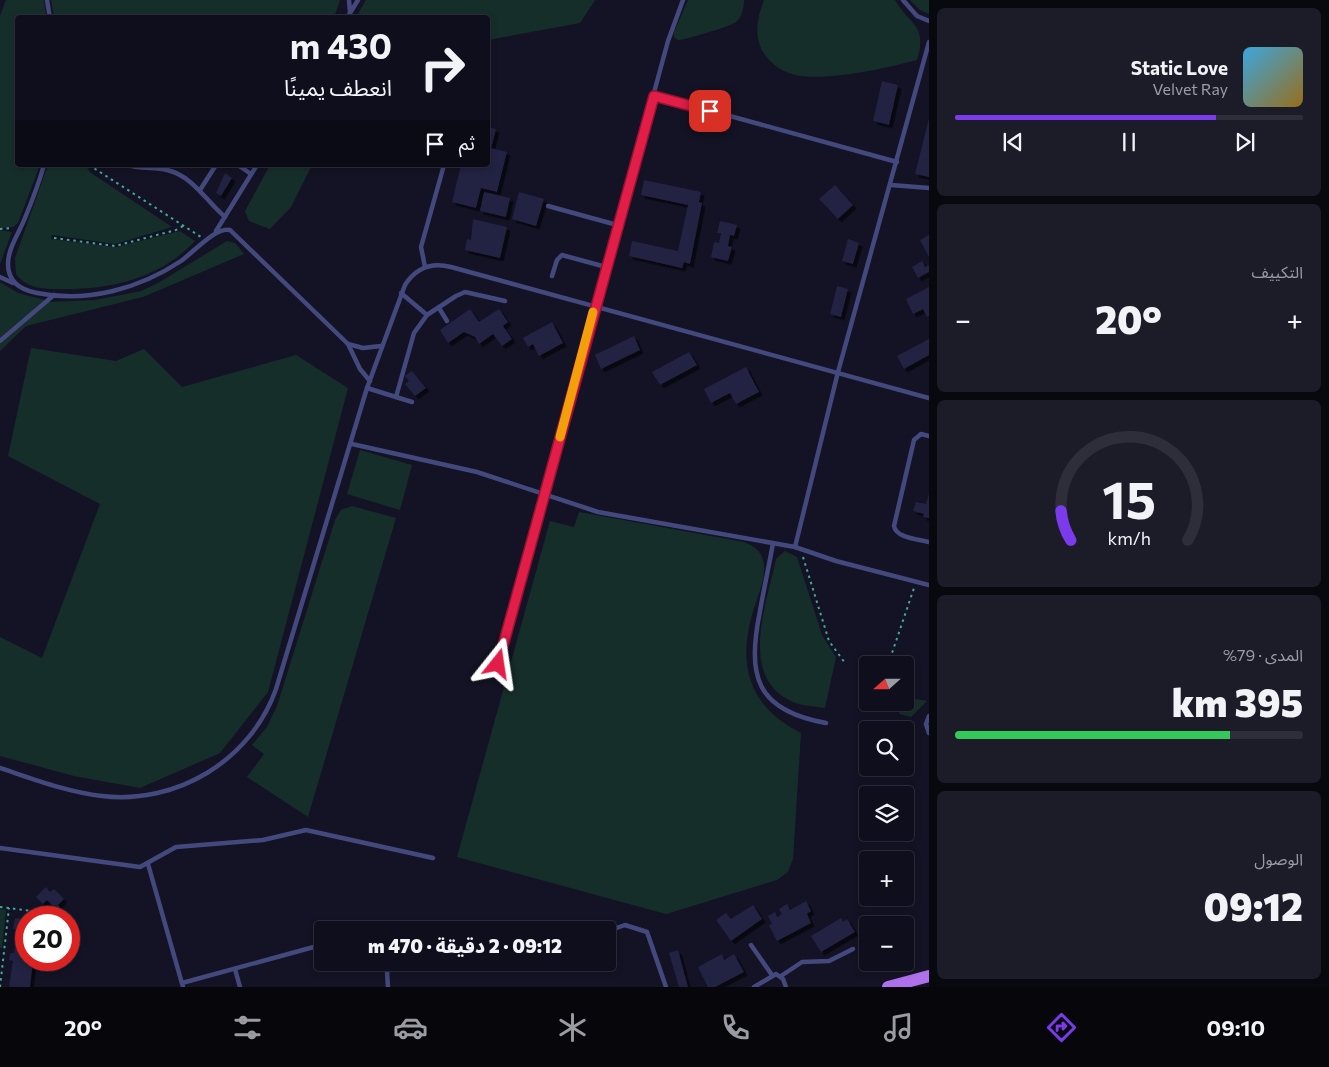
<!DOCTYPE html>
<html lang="ar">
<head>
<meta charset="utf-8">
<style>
  :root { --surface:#0e0e1c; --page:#1c1c29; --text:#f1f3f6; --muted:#9b9ca3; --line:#2e2e3b; --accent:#7c3aed }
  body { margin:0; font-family:Commissioner,"Noto Sans Arabic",sans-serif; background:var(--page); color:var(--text); direction:rtl; height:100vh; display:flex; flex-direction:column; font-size:19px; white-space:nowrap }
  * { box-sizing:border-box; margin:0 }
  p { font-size:16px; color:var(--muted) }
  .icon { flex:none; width:28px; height:28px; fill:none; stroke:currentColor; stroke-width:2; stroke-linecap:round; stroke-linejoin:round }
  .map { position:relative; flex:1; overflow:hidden; direction:ltr }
  .sheet { display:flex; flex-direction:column; gap:8px; padding:8px; background:#08080f; width:400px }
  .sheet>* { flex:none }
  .guide { position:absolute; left:15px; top:15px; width:475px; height:152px; border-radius:5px; box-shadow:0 2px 8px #0003,0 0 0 1px var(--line); direction:rtl; background:#0e0e1c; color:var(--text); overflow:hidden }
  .needle { width:32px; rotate:249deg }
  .buttons { position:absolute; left:859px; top:656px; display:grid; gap:10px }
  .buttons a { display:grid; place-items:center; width:55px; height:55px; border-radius:5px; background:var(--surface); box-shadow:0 2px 8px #0003,0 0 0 1px var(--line); font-size:25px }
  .speed { position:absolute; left:15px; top:906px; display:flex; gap:10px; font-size:25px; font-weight:700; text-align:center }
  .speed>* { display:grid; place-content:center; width:65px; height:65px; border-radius:50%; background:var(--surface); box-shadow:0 2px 8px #0003,0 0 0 1px var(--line); line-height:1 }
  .speed .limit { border:8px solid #d22; background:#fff; color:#111 }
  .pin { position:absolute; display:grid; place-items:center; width:42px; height:42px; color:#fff; margin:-21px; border-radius:10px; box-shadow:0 2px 8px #0006 }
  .me { position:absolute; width:55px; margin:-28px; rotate:15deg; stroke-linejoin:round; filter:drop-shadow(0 0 4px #0008) }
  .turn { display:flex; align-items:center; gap:18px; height:105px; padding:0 15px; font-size:22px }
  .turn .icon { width:65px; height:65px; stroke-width:2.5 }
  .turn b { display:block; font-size:35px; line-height:42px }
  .then { display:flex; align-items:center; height:48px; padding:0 15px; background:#0003; gap:10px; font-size:19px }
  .big { font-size:38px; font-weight:800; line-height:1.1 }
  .sheet .widget { flex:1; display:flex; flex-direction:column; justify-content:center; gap:8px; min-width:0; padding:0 18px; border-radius:8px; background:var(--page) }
  .sheet .dial { align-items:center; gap:0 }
  .dial svg { height:130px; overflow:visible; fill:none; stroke:var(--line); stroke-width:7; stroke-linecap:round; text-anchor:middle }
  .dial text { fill:var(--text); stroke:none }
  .song { display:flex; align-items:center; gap:15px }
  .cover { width:60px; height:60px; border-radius:8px; background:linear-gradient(135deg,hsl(200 70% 55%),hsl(40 70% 35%)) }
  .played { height:5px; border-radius:2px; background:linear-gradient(90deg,var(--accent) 75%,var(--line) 75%) }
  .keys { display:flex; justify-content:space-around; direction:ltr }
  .heat { display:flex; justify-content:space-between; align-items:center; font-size:28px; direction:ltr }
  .charge { height:8px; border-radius:4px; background:linear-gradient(90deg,#34c759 79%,var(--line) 0) }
  .trip { position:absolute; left:314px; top:921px; width:302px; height:50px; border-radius:5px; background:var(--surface); box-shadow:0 2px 8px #0003,0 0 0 1px var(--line); font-weight:800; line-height:50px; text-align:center; direction:rtl }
  .dock { display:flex; height:80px; justify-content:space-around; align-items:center; background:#06060b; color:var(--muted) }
  .dock .icon { width:35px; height:35px }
  .dock .active { color:var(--accent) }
  .dock b { font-size:22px; color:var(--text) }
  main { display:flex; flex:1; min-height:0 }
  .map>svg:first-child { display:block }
  .green { fill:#162e2a }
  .building { fill:#242143; filter:url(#shadow) }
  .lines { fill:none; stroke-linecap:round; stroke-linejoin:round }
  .path { stroke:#40a995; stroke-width:2; stroke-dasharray:2.5 4; stroke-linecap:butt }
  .lane { stroke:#44497d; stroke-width:4.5 }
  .primary { stroke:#ae71eb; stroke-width:12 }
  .route-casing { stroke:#92132f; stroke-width:12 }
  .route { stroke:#e11d48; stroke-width:9 }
  .slow { stroke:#f59e0b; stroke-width:9 }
</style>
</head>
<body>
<main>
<section class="sheet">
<div class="widget">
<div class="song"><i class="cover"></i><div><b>Static Love</b><p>Velvet Ray</p></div></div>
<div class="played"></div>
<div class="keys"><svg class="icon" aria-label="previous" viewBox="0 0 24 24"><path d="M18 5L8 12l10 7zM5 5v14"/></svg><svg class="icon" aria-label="pause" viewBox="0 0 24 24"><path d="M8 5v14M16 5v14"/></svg><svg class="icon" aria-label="next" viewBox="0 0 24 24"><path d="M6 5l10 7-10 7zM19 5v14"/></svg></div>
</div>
<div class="widget"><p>التكييف</p>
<div class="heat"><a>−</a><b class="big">20°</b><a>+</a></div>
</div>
<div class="widget dial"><svg viewBox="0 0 100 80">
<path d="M14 69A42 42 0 1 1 86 69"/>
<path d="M14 69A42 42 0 0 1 8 51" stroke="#7c3aed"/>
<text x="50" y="56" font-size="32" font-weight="700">15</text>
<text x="50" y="72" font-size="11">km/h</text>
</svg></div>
<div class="widget"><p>المدى · 79%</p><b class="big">395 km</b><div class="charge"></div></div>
<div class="widget"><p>الوصول</p><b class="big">09:12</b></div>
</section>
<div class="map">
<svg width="929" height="987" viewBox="0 0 929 987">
  <defs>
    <filter id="shadow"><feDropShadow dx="3.5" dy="3.5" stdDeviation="0" flood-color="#0009"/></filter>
  </defs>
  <rect width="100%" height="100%" fill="#131325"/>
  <g class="green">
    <path d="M6 0H44L46 17 18 18V165H40L18 223 13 227 0 228V16Z"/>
    <path d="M51 0H340L334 18 54 17Z"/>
    <path d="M366 0H595L580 23 488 40V18L356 17Z"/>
    <path d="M688 0H744C744 7 742 17 736 22 729 27 687 39 678 40L674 37V32Z"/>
    <path d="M764 0H895C909 25 928 24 917 60 886 68 822 83 792 74 781 71 772 64 765 55 753 38 757 18 764 0Z"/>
    <path d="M910 0H929V14L920 10Z"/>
    <path d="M48 165H85L91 173 172 227 115 244 52 235 51 239 116 247 180 231 195 241C160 278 111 290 61 289 44 289 27 289 16 274L15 258Z"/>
    <path d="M270 165H312L291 207 270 229 249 221 245 211Z"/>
    <path d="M0 230 12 232 0 264Z"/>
    <path d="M227 241 235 243 244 254 143 297 26 326 0 351V344L49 302 95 300 141 291 158 283Z"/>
    <path d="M0 282 18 293 45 300 0 338Z"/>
    <path d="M31 348 116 361 144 349 182 387 296 355 348 388 268 692 220 753 140 788 74 776 0 756V637L42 658 100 504 8 456Z"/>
    <path d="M360 450 412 465 400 510 347 494Z"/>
    <path d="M352 506 396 518 308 817 247 777 264 754 252 745 267 727 277 706 335 520 341 510Z"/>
    <path d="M579 512 744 542C755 546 764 553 764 567 765 582 756 600 752 615 737 668 751 708 801 733L793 859 788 872 777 880 666 914 457 857 550 521 574 527Z"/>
    <path d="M785 551 797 557 822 635 836 657 825 708C814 706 801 706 791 701 738 676 767 603 776 559Z"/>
    <path d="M905 697 927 701 911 717 899 714 902 703 905 702Z"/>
    <path d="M0 909 6 910 2 948H0Z"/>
  </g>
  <g class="building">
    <path d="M882 81 898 85 889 125 873 121Z"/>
    <path d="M929 118V177L915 174Z"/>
    <path d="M488 127 496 129 491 148 507 152 497 192 481 188 476 208 452 202 461 165H488Z"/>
    <path d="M225 173 232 178 221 196 216 193Z"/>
    <path d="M644 180 701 192 699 202 702 203 690 264 684 262 682 268 629 256 632 241 678 251 688 205 641 195Z"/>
    <path d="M835 185 853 205 838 219 819 199Z"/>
    <path d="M484 192 510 198 506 217 480 211Z"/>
    <path d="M519 192 544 199 536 226 512 219Z"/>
    <path d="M473 219 507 227 500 258 465 250 467 239 471 240Z"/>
    <path d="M720 221 737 225 734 236 730 235 728 246 732 247 728 261 711 257 714 242 719 243 721 233H717Z"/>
    <path d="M929 235V257L920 240Z"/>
    <path d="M848 239 859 243 853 264 842 261Z"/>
    <path d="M922 261 925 267 929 265V272L918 278 912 267Z"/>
    <path d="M837 286 848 289 841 317 830 314Z"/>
    <path d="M929 287V316L927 317 923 309 913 314 906 299Z"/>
    <path d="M470 309 479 322 499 309 508 322 503 326 512 339 502 346 493 334 479 344 475 337 464 332 448 343 440 330Z"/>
    <path d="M552 322 563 343 539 356 533 344 528 347 523 338Z"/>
    <path d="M634 336 640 350 601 369 595 355Z"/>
    <path d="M929 339V355L904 369 897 356Z"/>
    <path d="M689 352 697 365 660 385 652 372Z"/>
    <path d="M746 367 759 392 736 404 730 393 711 403 704 389Z"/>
    <path d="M412 371 426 388 415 396 405 384 409 381 405 376Z"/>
    <path d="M929 494V518L923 517 924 514 913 511 916 502 926 504Z"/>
    <path d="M46 887 50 892 54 889 64 899 55 908 47 900 43 904 36 897Z"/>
    <path d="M806 901 811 911 807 914 811 923 777 941 769 925 772 924 768 916 775 912 777 917 782 914 779 909 787 904 790 910Z"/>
    <path d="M753 905 762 919 731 941 716 920 726 913 731 919Z"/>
    <path d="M15 918 26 919V960H33L30 987H9L13 961 9 960 10 953H14L17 929H13Z"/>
    <path d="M841 918 843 922 847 919 855 932 821 952 811 936Z"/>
    <path d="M678 950 688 987H679L669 953Z"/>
    <path d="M722 954 724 960 734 954 744 972 715 987H708L698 967Z"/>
  </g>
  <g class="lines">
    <g class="path">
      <path d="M89 165 201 237"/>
      <path d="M0 229 13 228"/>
      <path d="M54 238 115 246 176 230 183 226"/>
      <path d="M803 557 829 641 845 663"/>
      <path d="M888 665 914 588"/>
      <path d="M0 907 57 914 58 906"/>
      <path d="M0 987 9 908"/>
    </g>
    <g class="lane">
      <path d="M47 0 50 18"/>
      <path d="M349 0 350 12"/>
      <path d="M903 0 917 16 929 21"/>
      <path d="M347 18 358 0"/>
      <path d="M654 95 897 162"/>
      <path d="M44 165C39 183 32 201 25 218 19 233 8 248 8 264 8 282 21 290 37 293 87 303 139 289 181 261 194 252 215 227 230 230L348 344 360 369 370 381"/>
      <path d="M128 165C141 169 154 167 167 170 193 176 206 201 225 217"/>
      <path d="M238 165 251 174"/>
      <path d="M891 185 929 188"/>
      <path d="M200 190 216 165"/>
      <path d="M548 206 617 225"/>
      <path d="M216 231 257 165"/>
      <path d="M425 267 421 247 444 165"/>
      <path d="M552 276 557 260 562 255 606 267"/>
      <path d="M0 277 13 283"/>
      <path d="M401 293 427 315"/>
      <path d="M439 308 447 321"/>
      <path d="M0 341 54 295"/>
      <path d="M348 344 363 348 381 346"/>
      <path d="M367 388 412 402"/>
      <path d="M396 397 414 333 427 315 456 296 465 292 505 301"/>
      <path d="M929 436 921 434 914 440 894 526C896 538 918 539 929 542"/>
      <path d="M352 444 477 472 598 512 795 547 836 561 929 585"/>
      <path d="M773 543C769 566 764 588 760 611 747 676 755 710 826 723"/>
      <path d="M795 547 838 372 929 42"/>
      <path d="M499 664 668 41 683 0"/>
      <path d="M929 716 926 724 929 733"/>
      <path d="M0 768C33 779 67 792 102 796 177 805 251 760 276 689L367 388 405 285C416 268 431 262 451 267L929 398"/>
      <path d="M0 848 140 867 176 847 263 840 306 830 433 858"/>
      <path d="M148 864 183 987"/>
      <path d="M608 931 625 925 647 932 666 987"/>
      <path d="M751 945 772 975"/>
      <path d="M235 969 240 987"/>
      <path d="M781 976 802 962 829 961 853 949"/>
      <path d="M182 983 321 945"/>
      <path d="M388 987 387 972 391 968 410 962"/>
      <path d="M754 987 776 974 783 979 786 987"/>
    </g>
    <path class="primary" d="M888 987 929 976"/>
  </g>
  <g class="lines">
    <g class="route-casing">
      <path id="route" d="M498 664 654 96 710 111"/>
    </g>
    <use href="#route" class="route"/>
    <path class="slow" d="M560 437 593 312"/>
  </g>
</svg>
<div class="buttons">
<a><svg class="needle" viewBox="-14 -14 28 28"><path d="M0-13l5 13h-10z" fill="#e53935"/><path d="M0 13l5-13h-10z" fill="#9b9ca3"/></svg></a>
<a><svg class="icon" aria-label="search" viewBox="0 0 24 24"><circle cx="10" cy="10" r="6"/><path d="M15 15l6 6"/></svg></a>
<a><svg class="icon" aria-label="layers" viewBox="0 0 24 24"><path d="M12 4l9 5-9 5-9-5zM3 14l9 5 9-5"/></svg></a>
<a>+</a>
<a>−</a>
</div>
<div class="speed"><div class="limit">20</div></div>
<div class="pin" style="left:710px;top:111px;background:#d93025"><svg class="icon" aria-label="arrive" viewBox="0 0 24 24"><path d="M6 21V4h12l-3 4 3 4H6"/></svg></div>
<svg class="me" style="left:498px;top:664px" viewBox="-20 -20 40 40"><path d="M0-17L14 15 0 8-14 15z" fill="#e11d48" stroke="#fff" stroke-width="4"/></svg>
<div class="trip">09:12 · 2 دقيقة · 470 m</div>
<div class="guide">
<div class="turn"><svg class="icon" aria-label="right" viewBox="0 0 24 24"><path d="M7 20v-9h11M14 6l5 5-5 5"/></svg><div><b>430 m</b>انعطف يمينًا</div></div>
<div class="then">ثم<svg class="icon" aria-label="arrive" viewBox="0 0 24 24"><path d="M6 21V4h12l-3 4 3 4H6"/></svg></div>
</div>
</div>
</main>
<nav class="dock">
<b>09:10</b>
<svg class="icon active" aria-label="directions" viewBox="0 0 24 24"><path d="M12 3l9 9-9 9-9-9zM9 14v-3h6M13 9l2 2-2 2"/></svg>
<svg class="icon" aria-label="music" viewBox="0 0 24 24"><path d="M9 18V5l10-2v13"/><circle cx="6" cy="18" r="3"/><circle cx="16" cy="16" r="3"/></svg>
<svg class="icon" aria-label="phone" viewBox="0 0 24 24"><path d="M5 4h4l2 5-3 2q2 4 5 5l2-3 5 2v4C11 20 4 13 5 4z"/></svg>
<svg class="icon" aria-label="climate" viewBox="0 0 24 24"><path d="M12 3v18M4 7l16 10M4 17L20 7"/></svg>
<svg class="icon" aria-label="car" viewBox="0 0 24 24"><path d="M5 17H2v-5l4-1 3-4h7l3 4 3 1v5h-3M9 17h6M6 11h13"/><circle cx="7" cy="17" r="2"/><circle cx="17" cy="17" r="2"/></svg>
<svg class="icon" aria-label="filters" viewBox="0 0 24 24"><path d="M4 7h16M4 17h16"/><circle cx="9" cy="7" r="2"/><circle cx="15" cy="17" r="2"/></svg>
<b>20°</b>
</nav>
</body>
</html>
